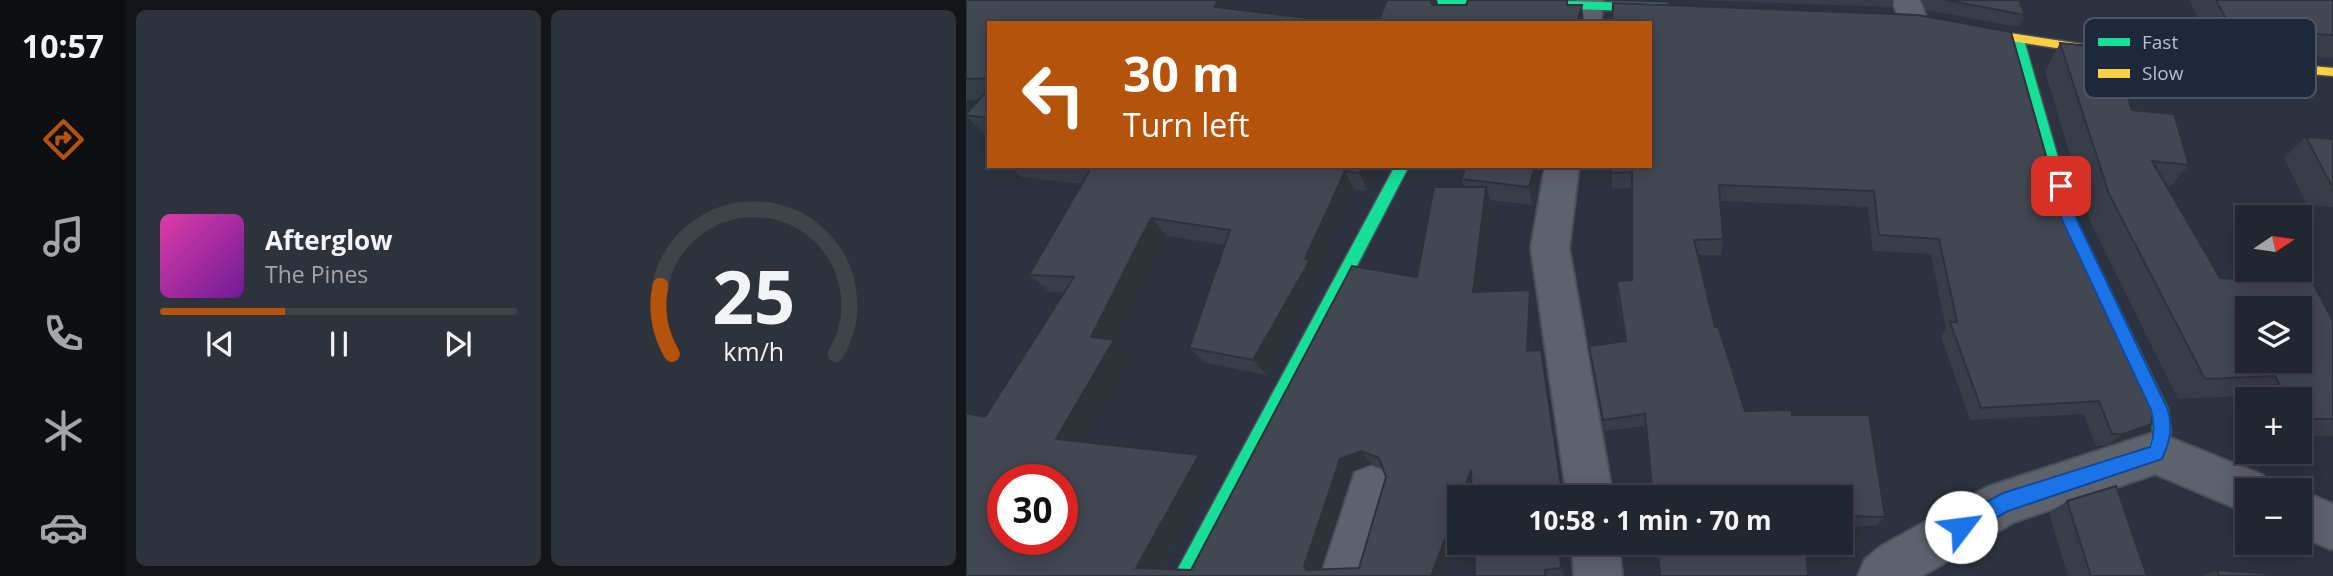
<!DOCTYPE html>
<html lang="en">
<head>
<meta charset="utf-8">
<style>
  :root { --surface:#22262e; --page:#2e323a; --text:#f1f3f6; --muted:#a2a5aa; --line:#3f434a; --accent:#b45309 }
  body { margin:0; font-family:"Open Sans",sans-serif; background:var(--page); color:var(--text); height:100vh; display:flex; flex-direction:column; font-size:26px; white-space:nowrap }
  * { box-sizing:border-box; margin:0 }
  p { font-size:23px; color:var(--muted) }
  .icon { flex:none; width:38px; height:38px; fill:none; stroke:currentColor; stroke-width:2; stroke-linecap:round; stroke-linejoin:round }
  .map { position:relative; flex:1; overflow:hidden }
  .panel { display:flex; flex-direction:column; gap:10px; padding:10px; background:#131519; width:840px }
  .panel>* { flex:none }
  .top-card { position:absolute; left:21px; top:21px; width:665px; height:147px; border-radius:0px; box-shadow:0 4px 18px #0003,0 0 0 2px var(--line); background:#b45309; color:#fff; overflow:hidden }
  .needle { width:46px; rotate:77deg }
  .tools { position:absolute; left:1269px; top:205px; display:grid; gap:14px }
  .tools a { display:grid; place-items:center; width:77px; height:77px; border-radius:0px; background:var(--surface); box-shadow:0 4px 18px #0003,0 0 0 2px var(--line); font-size:35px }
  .speed { position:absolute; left:21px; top:464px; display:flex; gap:14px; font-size:35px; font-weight:700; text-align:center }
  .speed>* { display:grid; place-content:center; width:91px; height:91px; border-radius:50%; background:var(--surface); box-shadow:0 4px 18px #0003,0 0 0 2px var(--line); line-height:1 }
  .speed .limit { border:10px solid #d22; background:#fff; color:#111 }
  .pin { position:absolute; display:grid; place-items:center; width:60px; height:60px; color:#fff; margin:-30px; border-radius:14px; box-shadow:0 4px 10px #0006 }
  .me { position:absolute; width:77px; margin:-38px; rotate:60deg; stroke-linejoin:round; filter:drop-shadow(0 0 5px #0008) }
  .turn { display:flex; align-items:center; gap:24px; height:147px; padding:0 21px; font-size:32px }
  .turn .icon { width:91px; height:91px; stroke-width:2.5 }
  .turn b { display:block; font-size:49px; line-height:60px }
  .panel .widget { flex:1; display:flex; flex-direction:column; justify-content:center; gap:10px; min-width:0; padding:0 24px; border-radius:10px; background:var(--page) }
  .panel .dial { align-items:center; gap:0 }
  .dial svg { height:182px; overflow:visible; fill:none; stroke:var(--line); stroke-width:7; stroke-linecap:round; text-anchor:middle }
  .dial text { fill:var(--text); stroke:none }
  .song { display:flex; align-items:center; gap:21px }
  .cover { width:84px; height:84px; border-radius:10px; background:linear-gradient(135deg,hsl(320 70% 55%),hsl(280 70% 35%)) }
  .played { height:7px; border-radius:4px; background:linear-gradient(90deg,var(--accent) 35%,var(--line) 35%) }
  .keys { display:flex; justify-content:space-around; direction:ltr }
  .panel .tiles { flex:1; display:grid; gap:10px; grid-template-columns:repeat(2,1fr) }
  .trip { position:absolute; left:481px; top:485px; width:406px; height:70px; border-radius:0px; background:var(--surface); box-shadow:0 4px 18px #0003,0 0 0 2px var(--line); font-weight:700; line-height:70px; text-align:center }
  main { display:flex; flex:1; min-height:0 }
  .tabs { display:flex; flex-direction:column; width:126px; justify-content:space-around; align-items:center; background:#0e0f12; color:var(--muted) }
  .tabs .icon { width:49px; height:49px }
  .tabs .selected { color:var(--accent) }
  .tabs b { font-size:32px; color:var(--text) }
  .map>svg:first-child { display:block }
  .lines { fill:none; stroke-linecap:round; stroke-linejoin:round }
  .street-casing { stroke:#4b505b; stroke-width:4 }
  .fast-casing { stroke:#4b505b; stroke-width:3 }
  .slow-casing { stroke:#4b505b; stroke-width:3 }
  .street { fill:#5e626b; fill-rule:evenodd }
  .fast { fill:#16e098; fill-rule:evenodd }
  .slow { fill:#ffcf43; fill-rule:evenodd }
  .wall { fill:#393d47; fill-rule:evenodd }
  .shaded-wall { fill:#2e3239 }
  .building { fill:#424752; stroke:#2e3239; stroke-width:2; fill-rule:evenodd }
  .route { fill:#1a73e8; stroke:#114b97; stroke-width:2 }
  .key { fill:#1e283b; stroke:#4c5567; stroke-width:2 }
  .key-label { font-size:19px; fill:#b8bfcf }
</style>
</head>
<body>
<main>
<nav class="tabs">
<b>10:57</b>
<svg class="icon selected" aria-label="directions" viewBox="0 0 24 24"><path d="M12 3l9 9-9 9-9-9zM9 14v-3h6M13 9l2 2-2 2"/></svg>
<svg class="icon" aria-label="music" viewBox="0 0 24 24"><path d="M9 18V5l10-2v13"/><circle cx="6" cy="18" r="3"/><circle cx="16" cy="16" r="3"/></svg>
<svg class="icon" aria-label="phone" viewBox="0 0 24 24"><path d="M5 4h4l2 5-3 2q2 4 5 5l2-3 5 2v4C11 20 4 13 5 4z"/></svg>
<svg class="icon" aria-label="climate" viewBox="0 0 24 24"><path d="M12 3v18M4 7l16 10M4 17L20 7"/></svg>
<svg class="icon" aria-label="car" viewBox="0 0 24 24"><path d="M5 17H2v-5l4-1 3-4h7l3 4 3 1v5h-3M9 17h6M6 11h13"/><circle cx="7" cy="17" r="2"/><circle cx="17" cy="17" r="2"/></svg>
</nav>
<section class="panel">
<div class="tiles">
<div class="widget">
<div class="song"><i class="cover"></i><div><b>Afterglow</b><p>The Pines</p></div></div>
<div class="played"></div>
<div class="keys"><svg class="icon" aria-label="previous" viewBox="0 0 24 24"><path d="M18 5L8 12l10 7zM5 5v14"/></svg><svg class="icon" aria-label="pause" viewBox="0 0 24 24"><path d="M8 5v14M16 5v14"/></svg><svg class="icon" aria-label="next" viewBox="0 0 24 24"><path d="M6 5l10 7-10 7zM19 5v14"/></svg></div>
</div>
<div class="widget dial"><svg viewBox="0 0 100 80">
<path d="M14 69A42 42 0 1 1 86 69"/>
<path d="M14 69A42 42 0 0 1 9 39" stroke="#b45309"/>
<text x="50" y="56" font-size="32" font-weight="700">25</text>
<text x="50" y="72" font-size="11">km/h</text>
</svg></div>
</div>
</section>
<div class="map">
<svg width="1367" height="576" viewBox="0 0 1367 576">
  <rect width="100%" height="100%" fill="#2d333e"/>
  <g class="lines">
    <g class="street-casing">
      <g id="street">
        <path d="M609 0H637L635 23H605Z"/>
        <path d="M926 0H954L961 20 956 27 946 30 936 27Z"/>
        <path d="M579 166H613L603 248 647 497H601L565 248Z"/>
        <path d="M1190 432 1297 475 1303 490H1281V513L1189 474 1048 522 956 576H892L899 559 914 547 1021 487Z"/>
        <path d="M405 466 421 472 428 488 403 576H355L389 472Z"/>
        <path d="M1334 490 1367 504V548L1364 549 1334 536Z"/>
        <path d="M606 542H653L656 576H608Z"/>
      </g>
    </g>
    <g class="fast-casing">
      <g id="fast">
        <path d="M446 0H569L700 4 706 8 700 12 452 4Z"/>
        <path d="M1052 36 1058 40 1110 220 1202 409 1205 432 1196 459 1190 462 1184 459 1181 453 1187 432 1184 409 1096 220 1046 40Z"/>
        <path d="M429 166H443L229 576H208Z"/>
      </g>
    </g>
    <g class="slow-casing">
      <path id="slow" d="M997 26 1135 47 1367 68V76L1135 55 993 33 991 30Z"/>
    </g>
    <use href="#street" class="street"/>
    <use href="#fast" class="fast"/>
    <use href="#slow" class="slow"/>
  </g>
  <g class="wall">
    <path d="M0 0 23 23V135L19 134 0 116 14 99 0 100Z"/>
    <path d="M727 0H928L926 7Z"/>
    <path d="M955 0H1053L1059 15 1053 27 960 10Z"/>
    <path d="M1223 0H1367V58L1248 50Z"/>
    <path d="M1094 43 1166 110 1223 165 1202 189 1254 278 1367 321V436L1334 437V399H1281V401L1278 396 1212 399 1123 219 1079 71Z"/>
    <path d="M1340 137 1367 139V207L1341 205 1318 158Z"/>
    <path d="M43 166H416L402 191 388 190 352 273 355 277 301 375 240 363 223 348 259 245 201 236 150 341 168 355 118 442 233 455 250 468 196 569 225 570 451 277 498 187 495 179 578 166 567 205 524 200 526 205 515 292 564 290 568 307 566 351 575 350 579 365 598 497H494V531L477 576H0L19 417 98 293 84 292 63 275 116 184 55 177ZM406 464 417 468 420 477 393 568 354 569 387 471Z"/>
    <path d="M645 166 1094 205 1186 424 1169 436 1141 445 1130 446 1118 414 1004 420 975 336 980 329 965 254 907 251 902 207 754 201 757 239 755 255H732L749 327 779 411 826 415 919 517 910 526H875V497H686L679 426 638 431 625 359 659 341 651 296V281L666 280V188L646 189Z"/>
    <path d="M1101 501 1181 576H1102L1083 513Z"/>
    <path d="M596 542 598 576H509Z"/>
    <path d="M690 542H840L842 576H693Z"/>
    <path d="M1251 570 1333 576H1236Z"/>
  </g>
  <g class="shaded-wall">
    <path d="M252 0H273L262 23 249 7Z"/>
    <path d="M466 0H471L474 13 465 2Z"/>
    <path d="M616 5 618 23H611Z"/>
    <path d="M397 166H416L402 191 393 173Z"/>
    <path d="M569 166H578L567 205 563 187Z"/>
    <path d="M379 171 388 190 352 273 355 277 301 375 287 360 339 259Z"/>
    <path d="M520 187 526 205 513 309 507 292Z"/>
    <path d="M185 218 201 236 150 341 168 355 113 452 90 439 125 337Z"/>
    <path d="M564 290 568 307 565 367 561 351Z"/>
    <path d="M575 350 579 365 598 497 595 486Z"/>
    <path d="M1186 424 1169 436 1141 445 1157 434Z"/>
    <path d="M395 451 406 464 387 471 353 575 341 570 338 566 374 459Z"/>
    <path d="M233 455 250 468 192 576 170 568Z"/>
    <path d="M505 470 506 497H494Z"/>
    <path d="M494 499V531L477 576H465Z"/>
    <path d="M593 542H596L598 576 595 568Z"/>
  </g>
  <g class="building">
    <path d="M0 0H252L249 7 384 23H23V78L0 79Z"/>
    <path d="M421 0H466L465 2 467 5H500L502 0H601V5H616L611 23H412Z"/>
    <path d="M979 0H1053L1059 15Z"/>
    <path d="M1250 0H1367V35L1265 28Z"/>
    <path d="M647 3 952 15 1045 32 1094 205 1186 398V424L1157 434H1146L1133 401 1015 408 984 322H991L973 239 913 235 908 191 753 185 757 239 728 240 749 327 752 326 779 411 826 410V415H903L919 517 875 516V497H687L679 414 637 420 623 346 660 341 651 281 666 280V172L645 173V166H684V23H646Z"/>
    <path d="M1094 43 1146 48 1166 110 1208 114 1223 165 1186 161 1254 278 1347 283 1367 321V419H1334V399H1321L1309 376 1239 379 1143 194ZM1281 308H1334V360H1281Z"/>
    <path d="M23 89V118L0 115V114Z"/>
    <path d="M1340 137 1367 139V185H1365Z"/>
    <path d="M107 166H397L393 173 379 171 339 259 344 260 287 360 223 348 264 230 185 218 125 337 148 340 90 439 233 455 170 568 225 570 386 266 451 277 468 187H520L507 292 564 290 561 351 575 350 595 486H590L591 497H506L505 470 465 576H0V413L19 417 108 277 63 275 125 168ZM395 451 413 458 420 477 393 568 341 570 338 566 374 459ZM37 480H96V539H37Z"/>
    <path d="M500 166H569L563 187 495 179Z"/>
    <path d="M1150 486 1181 576H1125L1101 501Z"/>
    <path d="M508 542H593L595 568 579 570V576H509Z"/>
    <path d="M691 542H840L842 576H694Z"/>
    <path d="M1251 570 1333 576H1253Z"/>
  </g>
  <path class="route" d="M1095 180 1102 186 1111 220 1202 410C1207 429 1204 441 1196 459L1042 511 995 537 988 534 985 527 988 520 1037 493 1184 447C1189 434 1188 424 1185 410L1096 220 1088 186Z"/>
  <rect x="1118" y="18" width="232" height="80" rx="10" class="key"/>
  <rect x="1132" y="38" width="32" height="8" fill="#16e098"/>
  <rect x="1132" y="69" width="32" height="9" fill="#ffcf43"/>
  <g class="key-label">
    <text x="1176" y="49">Fast</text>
    <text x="1176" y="80">Slow</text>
  </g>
</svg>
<div class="tools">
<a><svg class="needle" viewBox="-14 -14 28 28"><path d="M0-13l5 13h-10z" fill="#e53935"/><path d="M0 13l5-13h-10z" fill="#a2a5aa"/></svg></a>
<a><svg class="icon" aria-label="layers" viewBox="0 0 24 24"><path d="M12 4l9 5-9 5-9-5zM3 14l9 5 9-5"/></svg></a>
<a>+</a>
<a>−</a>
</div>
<div class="speed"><div class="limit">30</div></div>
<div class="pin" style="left:1095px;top:186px;background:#d93025"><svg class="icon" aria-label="arrive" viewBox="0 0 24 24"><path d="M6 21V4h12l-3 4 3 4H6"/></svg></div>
<svg class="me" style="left:995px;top:527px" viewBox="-20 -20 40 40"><circle r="19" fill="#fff"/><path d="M0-13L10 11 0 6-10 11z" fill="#1a73e8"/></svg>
<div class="trip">10:58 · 1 min · 70 m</div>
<div class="top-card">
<div class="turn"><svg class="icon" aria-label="left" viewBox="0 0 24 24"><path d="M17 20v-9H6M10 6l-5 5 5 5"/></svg><div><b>30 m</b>Turn left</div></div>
</div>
</div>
</main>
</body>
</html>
